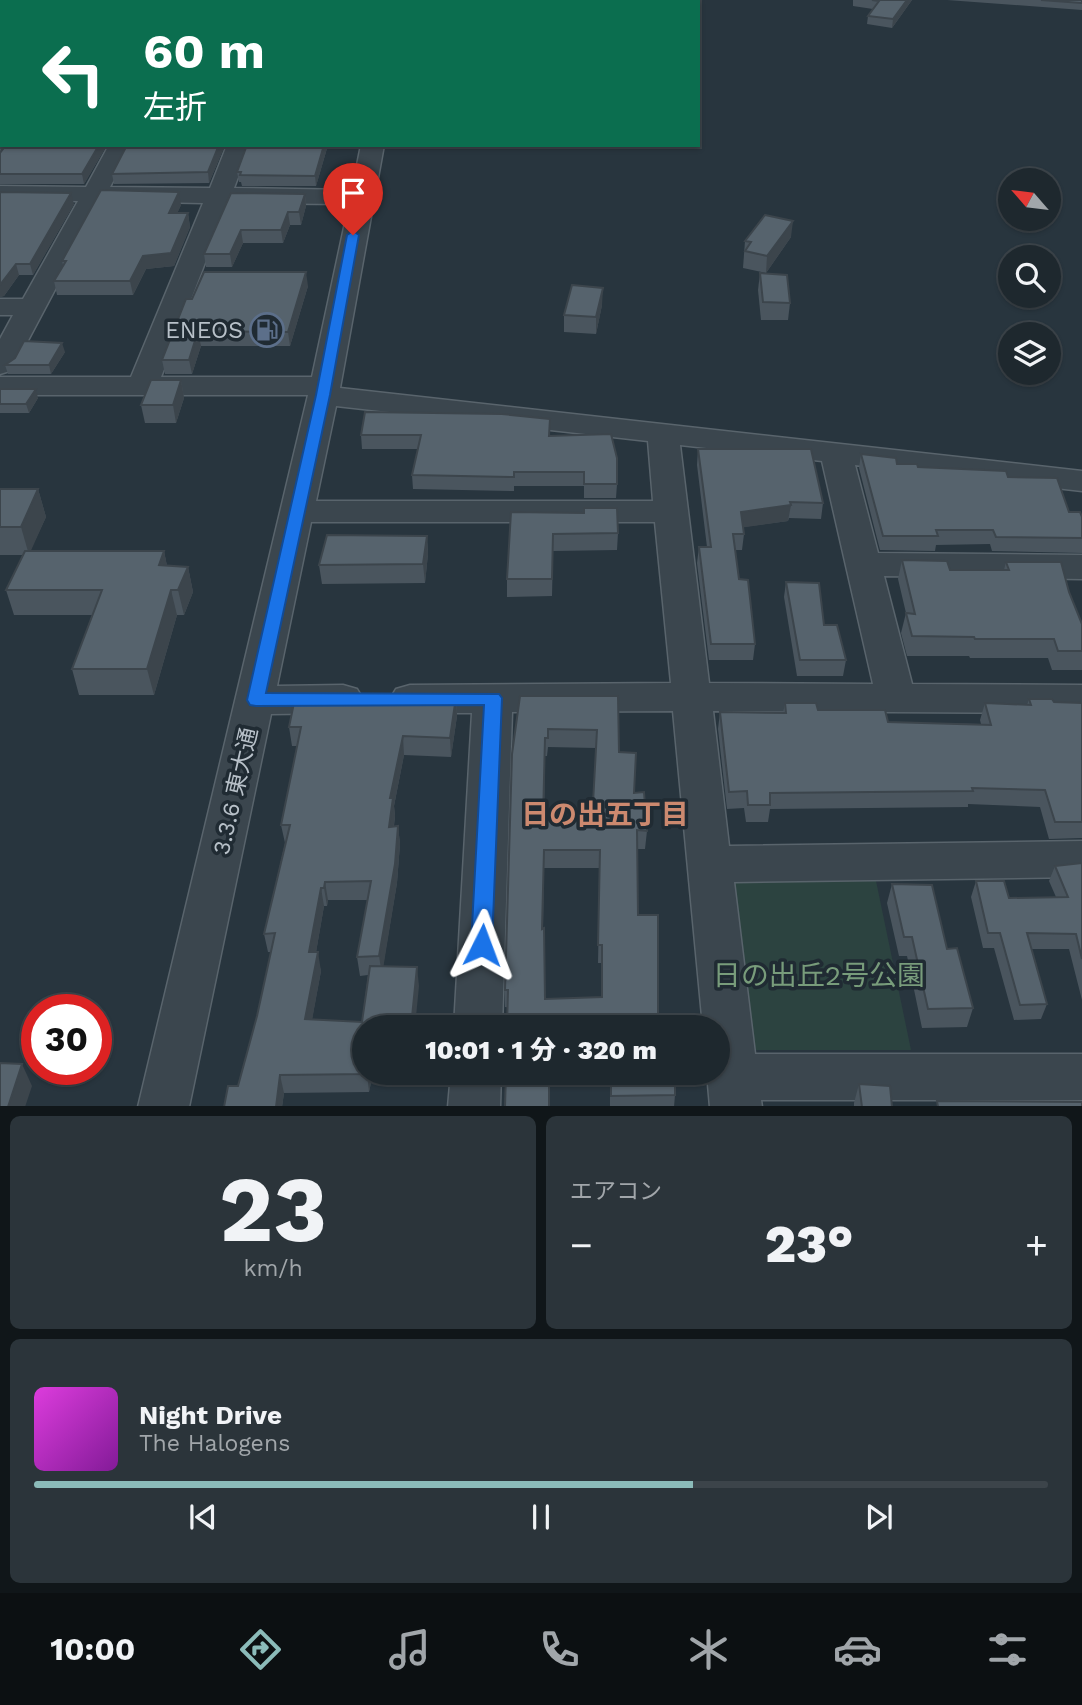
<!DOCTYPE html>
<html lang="ja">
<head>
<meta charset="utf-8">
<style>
  :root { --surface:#1e282e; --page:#2b343a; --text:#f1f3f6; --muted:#a1a6aa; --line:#3c444a; --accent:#8bbbb9 }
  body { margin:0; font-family:"Work Sans","Noto Sans JP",sans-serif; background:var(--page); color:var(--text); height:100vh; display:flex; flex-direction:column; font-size:26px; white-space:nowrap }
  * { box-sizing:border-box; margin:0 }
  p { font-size:23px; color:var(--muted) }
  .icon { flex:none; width:38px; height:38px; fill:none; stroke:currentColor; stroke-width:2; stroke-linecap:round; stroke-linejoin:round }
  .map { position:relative; height:1106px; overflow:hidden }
  .panel { display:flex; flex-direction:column; gap:10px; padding:10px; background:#101619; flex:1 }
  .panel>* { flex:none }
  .guide { position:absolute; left:0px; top:0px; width:700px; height:147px; box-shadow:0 2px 5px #0004,0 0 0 2px var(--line); background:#0b6e4f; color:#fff; overflow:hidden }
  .needle { width:46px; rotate:298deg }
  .buttons { position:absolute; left:998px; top:168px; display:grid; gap:14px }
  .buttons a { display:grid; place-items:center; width:63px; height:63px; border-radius:50%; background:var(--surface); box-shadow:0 2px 5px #0004,0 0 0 2px var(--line); font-size:35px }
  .speed { position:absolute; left:21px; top:994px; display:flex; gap:14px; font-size:35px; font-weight:700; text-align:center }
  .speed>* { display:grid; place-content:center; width:91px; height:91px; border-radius:50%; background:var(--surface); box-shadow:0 2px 5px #0004,0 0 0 2px var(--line); line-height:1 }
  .speed .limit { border:10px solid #d22; background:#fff; color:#111 }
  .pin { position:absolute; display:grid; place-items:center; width:60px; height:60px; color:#fff; margin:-72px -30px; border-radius:50% 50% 50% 0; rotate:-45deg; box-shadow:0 0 7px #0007 }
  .pin .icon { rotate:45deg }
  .me { position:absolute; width:77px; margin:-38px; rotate:3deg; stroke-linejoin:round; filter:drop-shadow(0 0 5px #0008) }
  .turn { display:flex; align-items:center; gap:24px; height:147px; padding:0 28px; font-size:32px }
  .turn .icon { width:91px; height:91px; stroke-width:2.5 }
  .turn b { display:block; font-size:49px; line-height:60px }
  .big { font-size:52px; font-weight:800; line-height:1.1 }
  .panel .card { flex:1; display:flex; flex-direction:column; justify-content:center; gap:10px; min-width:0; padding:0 24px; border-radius:10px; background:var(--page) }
  .panel .dial { align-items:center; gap:0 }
  .dial b { font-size:91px; line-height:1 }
  .song { display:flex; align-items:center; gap:21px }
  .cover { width:84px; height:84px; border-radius:10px; background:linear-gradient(135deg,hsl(300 70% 55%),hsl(290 70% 35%)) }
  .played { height:7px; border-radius:4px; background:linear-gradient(90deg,var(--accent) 65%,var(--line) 65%) }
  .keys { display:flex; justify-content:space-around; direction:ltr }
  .heat { display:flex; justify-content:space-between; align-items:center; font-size:38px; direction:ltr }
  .panel .tiles { flex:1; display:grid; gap:10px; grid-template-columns:1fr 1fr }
  .card:last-child { grid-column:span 2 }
  .trip { position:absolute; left:352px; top:1015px; width:378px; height:70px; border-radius:35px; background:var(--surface); box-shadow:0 2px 5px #0004,0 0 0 2px var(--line); font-weight:800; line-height:70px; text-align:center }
  .menu { display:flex; height:112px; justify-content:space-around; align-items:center; background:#0c1012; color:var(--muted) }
  .menu .icon { width:49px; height:49px }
  .menu .current { color:var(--accent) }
  .menu b { font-size:32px; color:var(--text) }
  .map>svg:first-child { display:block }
  .green { fill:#2c4340 }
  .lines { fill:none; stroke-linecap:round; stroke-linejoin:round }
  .minor-casing { stroke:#59646c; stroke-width:3 }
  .minor { fill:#3b464e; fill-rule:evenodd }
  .wall { fill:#4a555e; fill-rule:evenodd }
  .shaded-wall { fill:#3c454c }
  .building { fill:#56636d; stroke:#3c454c; stroke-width:2; fill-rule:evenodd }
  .route { fill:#1a73e8; stroke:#114b97; stroke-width:2 }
  .labels { text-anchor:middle; stroke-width:7; stroke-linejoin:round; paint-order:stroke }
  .poi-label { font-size:23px; fill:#b8c1c9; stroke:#202b33; text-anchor:end }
  .street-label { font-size:23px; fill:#b8c1c9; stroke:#202b33 }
  .near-neighbourhood-label { font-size:28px; font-weight:bold; fill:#cc896f; stroke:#202b33 }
  .near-park-label { font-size:28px; fill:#789c7b; stroke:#202b33 }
</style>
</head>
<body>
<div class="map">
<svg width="1082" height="1107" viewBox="0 0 1082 1107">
  <rect width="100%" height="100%" fill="#28353e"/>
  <path class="green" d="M875 876 911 1050H754L732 877Z"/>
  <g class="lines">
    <g class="minor-casing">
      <g id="minor">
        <rect x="398" y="0" width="18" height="2"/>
        <path d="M2 137V145H13L8 152 0 154Z"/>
        <path d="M109 145H132L110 187 210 188 227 145H250L234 188 352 190 361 145H384L340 388 1082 471V491L855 465 878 553 1082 555V579L884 576 912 684 1082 685V713L713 711 729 846 1082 841V877L734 882 755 1054H1082V1100H761L762 1107H710L707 1073H718V1027H703L673 711 512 712 502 1027H454L472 713H410L396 709 390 699 396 689 410 685 671 683 655 522H311L277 686 343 685 357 689 363 699 357 709 343 713 271 714 189 1107H138L308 395H0V377H131L203 203 102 201 15 365 10 371 0 374V339L13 315H0V299H23L78 201 0 200V186L86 187ZM228 203 349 204 312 377H161ZM336 406 648 441 653 501H316ZM680 445 822 461 873 684 709 683Z"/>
        <path d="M451 1073H501L500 1107H448Z"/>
      </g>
    </g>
    <use href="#minor" class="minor"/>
  </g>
  <g class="wall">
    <path d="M853 0H912L892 28 867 24 868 16 873 9 853 6Z"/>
    <path d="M947 0H1082V10Z"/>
    <path d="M107 145 84 184H0V153Z"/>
    <path d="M127 145H225L209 183 114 184 112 174Z"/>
    <path d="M247 145H328L316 186H242L241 182H239L237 172Z"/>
    <path d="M0 192 74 204 33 275H19L4 296 0 297Z"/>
    <path d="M231 193 305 194 306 206 301 225H290L283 243H243L232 267H206L204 254Z"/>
    <path d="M181 205 177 213H188L190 227 174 266 146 269 133 295H57L54 281 63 265 62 261Z"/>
    <path d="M791 237 766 273 743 268 745 241Z"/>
    <path d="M760 273 790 303 788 320H761L758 290Z"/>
    <path d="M308 286 290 346H201L192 374H165L162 360 192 299Z"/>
    <path d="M602 305 596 334 564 332V315Z"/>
    <path d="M65 352 51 374H8L5 365Z"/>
    <path d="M181 380 184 398 176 423H145L141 405Z"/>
    <path d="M0 389 38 398 29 413H0Z"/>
    <path d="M361 435 550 436 617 484 616 498H584V486H514V491L413 489 412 475 418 449H362Z"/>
    <path d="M698 449 823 503 821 519 789 518 788 521 743 527 744 534 742 550H735L739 579 755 644 753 660H709L697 563 699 547H707L697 465Z"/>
    <path d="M861 454 897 464 918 467 1008 477 1069 512 1082 517V553L992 551 990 544 936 545 935 551 880 550 859 468Z"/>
    <path d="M0 489H38L46 517 30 551H164L167 566 188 567 193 592 184 615H177L154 695H79L72 669 92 615H14L6 590 24 555H0Z"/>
    <path d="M511 512 618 533 617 550 553 551 552 596 507 597V579Z"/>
    <path d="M427 536 428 554 425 583 322 584 319 565Z"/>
    <path d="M902 560 950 570H1004L1006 562 1069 592 1082 624V670H1052L1048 658H970L969 656H907L901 633 906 613 898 579Z"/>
    <path d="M786 582 824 625 846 660 843 676H797L784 597Z"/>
    <path d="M520 696H618L619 752 634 793 647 831 645 849H637L638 915 658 1027 505 1007V990ZM548 747 596 748 592 821 544 820 545 756H547ZM544 868H600L598 963H601V997L545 999 543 929Z"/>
    <path d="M456 697 457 716 451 757 404 755 394 806 395 816 394 826H398L400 844 397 883 383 966 419 986 364 1027 373 1073 369 1092 284 1093 282 1107H224L238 1086 257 1016 271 952H268L264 934 285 843 281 825 297 746H292L289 727ZM328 900H368L357 957 360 976 368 975 362 1022 312 1019 321 971 316 952 324 906H327Z"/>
    <path d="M1029 699 1054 702 1082 703V838L1049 839 1040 807 968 804V807L770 809 768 822H746L744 808 727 809 718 729 720 712 783 713 785 703 818 710 888 722 981 724 980 720 985 703 1027 705Z"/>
    <path d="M1082 863V1000L1069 949H1031L1047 1004 1041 1019 1014 1020 994 948H983L971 897 976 881 1009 898 1056 897 1049 881 1055 866Z"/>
    <path d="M892 884 947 949 973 1008 967 1027 922 1028 907 956H899L887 903Z"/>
    <path d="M610 1073H675V1095L674 1107H610Z"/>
    <path d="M859 1084 892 1107H854V1103Z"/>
  </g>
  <g class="shaded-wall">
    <path d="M907 0H912L892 28 893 19Z"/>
    <path d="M99 145H107L84 184 82 174Z"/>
    <path d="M219 145H225L209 183 208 172Z"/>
    <path d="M324 145H328L316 186 315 176Z"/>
    <path d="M179 192 181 205 171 227 169 213Z"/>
    <path d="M71 193 74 204 33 275 30 264Z"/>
    <path d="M305 194 306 206 301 225 299 212Z"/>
    <path d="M288 212 290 225 283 243 281 230Z"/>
    <path d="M188 213 190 227 174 266 146 269 133 295 130 281 143 256Z"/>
    <path d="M793 221 791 237 766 273 767 256Z"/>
    <path d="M241 230 243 243 232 267 230 254Z"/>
    <path d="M16 264 19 275 4 296 0 297V285Z"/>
    <path d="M306 272 308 286 290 346 288 332Z"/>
    <path d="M603 288 602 305 596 334V317Z"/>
    <path d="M198 331 201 346 192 374 189 360Z"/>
    <path d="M62 343 65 352 51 374 49 365Z"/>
    <path d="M181 380 184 398 176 423 173 405Z"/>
    <path d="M36 389 38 398 29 413 26 404Z"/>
    <path d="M38 489 46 517 29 555 21 527Z"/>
    <path d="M791 505 788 521 739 528 741 512Z"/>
    <path d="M427 536 428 554 425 583 423 564Z"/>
    <path d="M164 551 169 576 159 565Z"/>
    <path d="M188 567 193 592 184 615 178 590Z"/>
    <path d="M171 590 177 615 154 695 147 669Z"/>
    <path d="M456 697 457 716 451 757 450 738Z"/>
    <path d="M403 736 404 755 394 806 395 816 391 845 389 827 390 798Z"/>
    <path d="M398 826 400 844 397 883 382 975 379 956Z"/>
    <path d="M325 882 328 900 327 906 324 888Z"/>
    <path d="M321 888 324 906 313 970 309 952Z"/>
    <path d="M318 952 321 971 309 1037 305 1019Z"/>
    <path d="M417 967 419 986 415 1027H411Z"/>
    <path d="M22 1064 32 1086 25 1107H8Z"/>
    <path d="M367 1073H373L369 1092 367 1074Z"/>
    <path d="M280 1075 284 1093 282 1107H276Z"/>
  </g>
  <g class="building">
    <path d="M0 0H363L362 2H2V50V47H0Z"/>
    <path d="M433 0H669V2H432Z"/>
    <path d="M872 0H907L893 19 868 16 879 1Z"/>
    <path d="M1041 0H1082V3Z"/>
    <path d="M2 61V129L1 125H0V62Z"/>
    <path d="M6 145H99L82 174H0V153Z"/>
    <path d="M127 145H219L208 172 112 174Z"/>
    <path d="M247 145H324L315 176 240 175 241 172H237Z"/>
    <path d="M101 190 179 192 169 213H188L171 253 143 256 130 281H54L66 261H62Z"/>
    <path d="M0 192 71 193 30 264H16L0 285Z"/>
    <path d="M231 193 305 194 299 212H288L281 230H241L230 254H204Z"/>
    <path d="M765 215 793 221 767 256 745 251 751 242 745 241Z"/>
    <path d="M204 272H306L288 332 198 331 189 360H162L186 299H192Z"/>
    <path d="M760 273 787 275 790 303 763 302Z"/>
    <path d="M572 285 603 288 596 317 564 315Z"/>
    <path d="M24 341 62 343 49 365H5L15 358Z"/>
    <path d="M151 380H181L173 405H141Z"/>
    <path d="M0 389H36L26 404H0Z"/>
    <path d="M365 412 502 414 550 419 549 436 611 434 617 458V484H584V472H514V477L412 475 421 435H361Z"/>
    <path d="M698 449H811L823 503 790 502 791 505 741 512 744 534H733L739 579 748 580 755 644H711L699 547H711Z"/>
    <path d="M861 454 896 458 897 464H917L918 467 1006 471 1008 477 1057 478 1069 512H1080L1082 517V538L996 537 993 530H936L938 536H883Z"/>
    <path d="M0 489H38L21 527H0Z"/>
    <path d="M584 508H617L618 533 553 534 552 579H507L511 512 584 513Z"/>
    <path d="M327 535 427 536 423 564 319 565Z"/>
    <path d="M25 551H164L159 565 188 567 178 590H171L147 669H72L102 590H6Z"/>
    <path d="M902 560 947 561 950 570H1009L1006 562H1061L1069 592 1082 624V651H1058L1054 639H975L974 637 912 636 906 613 915 614Z"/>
    <path d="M786 582 819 583 824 625H837L846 660H800Z"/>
    <path d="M520 696H618L619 752 636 753 634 793 644 792 647 831 637 830 638 915H658V1027H507L508 990H505L512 754ZM548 729 597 730 592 821 543 820 545 738H548ZM544 850H600L598 945H602V997L545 999 544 928 542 929Z"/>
    <path d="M456 697 450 738 403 736 390 798H393L389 827 398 826 395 864 379 956 357 957 371 881 325 882 324 888H321L309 952H318L305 1019 362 1022 370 966 417 967 411 1027H364V1073H367V1074L280 1075 276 1107H224L228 1086H238L257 1016 275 933 264 934 290 825H281L301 727H289L295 698Z"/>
    <path d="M1029 699H1052L1054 702 1082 703V822H1055L1045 790 972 788 973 791 770 793V805H748L747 791 729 792 720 712 786 713 785 703H816L818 710H885L888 722 991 725 985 703 1031 705Z"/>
    <path d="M1082 863V959L1076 934 1027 933 1047 1004 1020 1005 1000 933H988L976 881H1004L1009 898 1068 897 1055 866Z"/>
    <path d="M892 884 932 885 947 949 957 948 973 1008 928 1009 912 937H904Z"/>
    <path d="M0 1063 22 1064 8 1107H0Z"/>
    <path d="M506 1073H549V1107H505Z"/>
    <path d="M611 1073H675V1095L611 1096Z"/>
    <path d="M859 1084 890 1086 892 1107H862Z"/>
    <path d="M937 1101 1082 1102V1107H938Z"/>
  </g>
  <path class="route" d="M353 231 359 235 330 395 266 693 499 694 502 698 492 945 489 951 482 954 474 951 471 945 484 705 256 706 250 705 247 700 316 395 347 235Z"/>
  <defs>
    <g id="fuel-ring" transform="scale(1.75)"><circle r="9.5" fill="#202b33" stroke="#5c6f8a" stroke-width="1.5"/><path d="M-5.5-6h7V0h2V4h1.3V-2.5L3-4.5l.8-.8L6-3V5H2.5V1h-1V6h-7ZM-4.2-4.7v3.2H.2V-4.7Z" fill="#5c6f8a"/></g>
  </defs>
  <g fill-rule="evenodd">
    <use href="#fuel-ring" x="267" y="330"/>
  </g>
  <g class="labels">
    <g class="poi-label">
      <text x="243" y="338">ENEOS</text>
    </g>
    <g class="street-label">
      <text transform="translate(235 791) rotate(-77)" y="8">3.3.6 東大通</text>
    </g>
    <g class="near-neighbourhood-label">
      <text x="605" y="824">日の出五丁目</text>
    </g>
    <g class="near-park-label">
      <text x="819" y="985">日の出丘2号公園</text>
    </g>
  </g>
</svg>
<div class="buttons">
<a><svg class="needle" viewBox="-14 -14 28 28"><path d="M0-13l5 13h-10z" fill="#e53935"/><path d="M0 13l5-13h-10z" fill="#a1a6aa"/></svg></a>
<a><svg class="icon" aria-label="search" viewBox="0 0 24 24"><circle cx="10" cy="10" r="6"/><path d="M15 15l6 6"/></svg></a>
<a><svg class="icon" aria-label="layers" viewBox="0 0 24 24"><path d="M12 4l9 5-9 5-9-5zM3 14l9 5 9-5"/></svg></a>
</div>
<div class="speed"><div class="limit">30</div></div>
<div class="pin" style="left:353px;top:235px;background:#d93025"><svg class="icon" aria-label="arrive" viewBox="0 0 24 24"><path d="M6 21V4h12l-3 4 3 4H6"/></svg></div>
<svg class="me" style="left:482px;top:945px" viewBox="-20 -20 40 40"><path d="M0-17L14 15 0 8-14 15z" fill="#1a73e8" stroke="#fff" stroke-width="4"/></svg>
<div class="trip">10:01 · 1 分 · 320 m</div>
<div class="guide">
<div class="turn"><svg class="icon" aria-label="left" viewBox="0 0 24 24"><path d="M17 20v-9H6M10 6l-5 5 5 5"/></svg><div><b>60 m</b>左折</div></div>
</div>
</div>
<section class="panel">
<div class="tiles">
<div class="card dial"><b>23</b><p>km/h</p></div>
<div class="card"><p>エアコン</p>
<div class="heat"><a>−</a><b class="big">23°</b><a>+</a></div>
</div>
<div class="card">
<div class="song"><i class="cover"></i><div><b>Night Drive</b><p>The Halogens</p></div></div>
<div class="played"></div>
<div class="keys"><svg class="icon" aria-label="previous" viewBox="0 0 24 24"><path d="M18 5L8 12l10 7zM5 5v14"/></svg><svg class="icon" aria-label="pause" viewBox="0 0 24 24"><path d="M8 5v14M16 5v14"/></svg><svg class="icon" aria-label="next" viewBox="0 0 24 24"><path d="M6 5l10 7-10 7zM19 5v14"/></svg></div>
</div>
</div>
</section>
<nav class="menu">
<b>10:00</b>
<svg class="icon current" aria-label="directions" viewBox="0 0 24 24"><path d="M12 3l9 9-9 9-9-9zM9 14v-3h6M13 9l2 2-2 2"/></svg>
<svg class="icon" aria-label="music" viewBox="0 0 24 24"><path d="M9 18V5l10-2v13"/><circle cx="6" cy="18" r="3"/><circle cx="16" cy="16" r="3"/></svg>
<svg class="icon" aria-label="phone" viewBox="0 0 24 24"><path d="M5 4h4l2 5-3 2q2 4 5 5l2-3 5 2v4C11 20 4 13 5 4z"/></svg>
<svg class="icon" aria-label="climate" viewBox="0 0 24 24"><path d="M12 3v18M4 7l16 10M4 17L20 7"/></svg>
<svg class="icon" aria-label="car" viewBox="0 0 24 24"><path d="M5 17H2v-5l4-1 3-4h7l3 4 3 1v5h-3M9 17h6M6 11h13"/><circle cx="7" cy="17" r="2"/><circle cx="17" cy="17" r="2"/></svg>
<svg class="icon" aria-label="filters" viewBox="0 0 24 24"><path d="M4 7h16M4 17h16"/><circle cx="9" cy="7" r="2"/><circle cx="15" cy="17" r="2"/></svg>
</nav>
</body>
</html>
